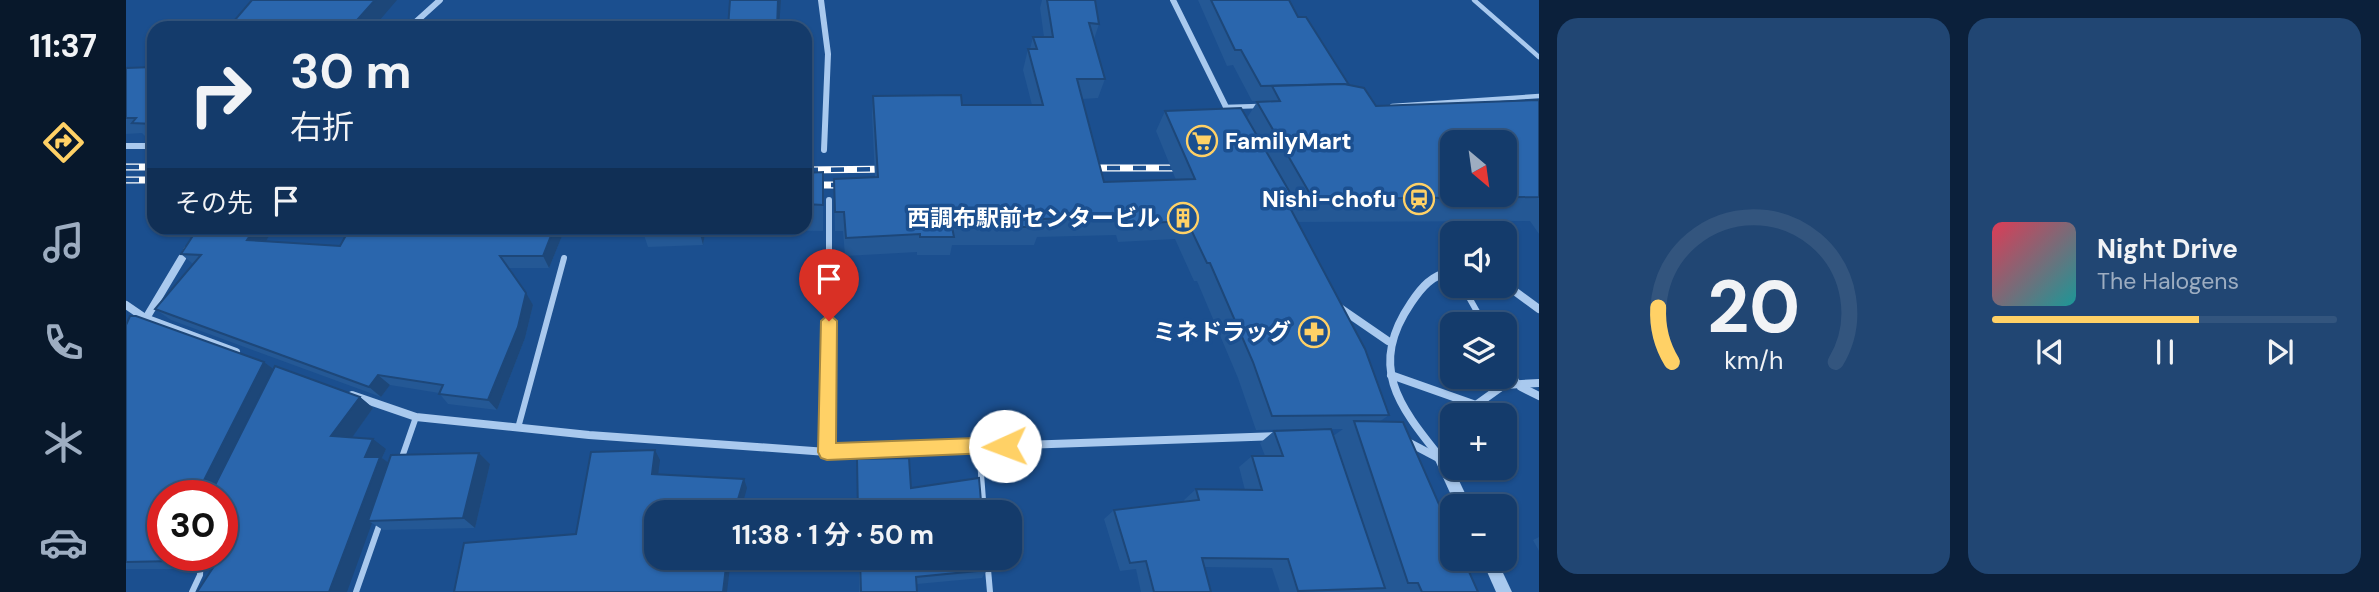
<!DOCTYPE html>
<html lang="ja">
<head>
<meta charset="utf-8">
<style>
  :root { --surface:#143b6b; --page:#214673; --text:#f1f3f6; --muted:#9dadc1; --line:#33557e; --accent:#ffd166 }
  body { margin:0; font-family:"DM Sans","Noto Sans JP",sans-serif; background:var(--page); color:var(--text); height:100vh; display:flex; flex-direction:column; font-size:26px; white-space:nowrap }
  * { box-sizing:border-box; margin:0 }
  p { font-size:23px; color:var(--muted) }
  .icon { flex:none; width:38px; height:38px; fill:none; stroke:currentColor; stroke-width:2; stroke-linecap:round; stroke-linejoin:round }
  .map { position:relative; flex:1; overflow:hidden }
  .sheet { display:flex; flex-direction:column; gap:18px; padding:18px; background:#0b203b; width:840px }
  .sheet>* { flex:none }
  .banner { position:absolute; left:21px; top:21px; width:665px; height:214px; border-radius:21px; box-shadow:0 2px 5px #0004,0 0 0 2px var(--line); background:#143b6b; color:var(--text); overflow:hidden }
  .needle { width:46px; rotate:151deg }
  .fabs { position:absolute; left:1314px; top:130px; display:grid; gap:14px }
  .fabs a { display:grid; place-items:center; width:77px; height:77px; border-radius:14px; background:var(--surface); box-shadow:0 2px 5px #0004,0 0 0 2px var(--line); font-size:35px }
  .speed { position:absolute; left:21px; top:480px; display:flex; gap:14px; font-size:35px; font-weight:700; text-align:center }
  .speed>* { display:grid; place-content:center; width:91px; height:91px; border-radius:50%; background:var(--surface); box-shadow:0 2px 5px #0004,0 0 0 2px var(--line); line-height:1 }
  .speed .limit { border:10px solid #d22; background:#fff; color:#111 }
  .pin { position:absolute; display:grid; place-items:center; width:60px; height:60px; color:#fff; margin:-72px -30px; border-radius:50% 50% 50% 0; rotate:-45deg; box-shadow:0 0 7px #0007 }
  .pin .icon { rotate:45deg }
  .me { position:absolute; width:77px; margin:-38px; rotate:268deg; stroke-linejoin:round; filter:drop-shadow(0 0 5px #0008) }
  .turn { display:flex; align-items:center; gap:24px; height:147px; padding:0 28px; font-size:32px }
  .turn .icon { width:91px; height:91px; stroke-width:2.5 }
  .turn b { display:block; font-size:49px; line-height:60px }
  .then { display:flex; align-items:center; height:66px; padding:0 28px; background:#0003; gap:14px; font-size:26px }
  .sheet .tile { flex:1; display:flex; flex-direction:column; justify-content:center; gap:10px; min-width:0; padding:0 24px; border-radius:21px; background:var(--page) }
  .sheet .dial { align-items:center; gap:0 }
  .dial svg { height:182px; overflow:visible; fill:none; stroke:var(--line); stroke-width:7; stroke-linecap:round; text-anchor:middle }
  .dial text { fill:var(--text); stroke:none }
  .song { display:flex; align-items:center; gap:21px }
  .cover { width:84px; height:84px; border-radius:10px; background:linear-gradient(135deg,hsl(350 70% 55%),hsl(180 70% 35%)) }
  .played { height:7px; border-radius:4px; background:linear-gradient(90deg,var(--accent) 60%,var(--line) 60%) }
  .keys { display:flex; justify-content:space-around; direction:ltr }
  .sheet .tiles { flex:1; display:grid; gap:18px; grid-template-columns:repeat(2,1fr) }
  .trip { position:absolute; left:518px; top:500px; width:378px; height:70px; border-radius:21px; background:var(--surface); box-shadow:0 2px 5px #0004,0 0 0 2px var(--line); font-weight:700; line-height:70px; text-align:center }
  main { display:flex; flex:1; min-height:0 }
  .menu { display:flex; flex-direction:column; width:126px; justify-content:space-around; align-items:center; background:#08182b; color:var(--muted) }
  .menu .icon { width:49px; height:49px }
  .menu .current { color:var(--accent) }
  .menu b { font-size:32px; color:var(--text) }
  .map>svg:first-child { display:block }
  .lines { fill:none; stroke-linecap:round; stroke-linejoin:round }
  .service-far1 { stroke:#a9c9ee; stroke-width:4.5 }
  .service { stroke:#a9c9ee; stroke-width:6 }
  .minor-far1 { stroke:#a9c9ee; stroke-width:6 }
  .minor { stroke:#a9c9ee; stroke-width:8 }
  .tertiary { fill:#a9c9ee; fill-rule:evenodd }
  .rail-casing { stroke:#fff; stroke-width:7 }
  .rail { stroke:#1b4f8f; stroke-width:4.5; stroke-dasharray:13; stroke-linecap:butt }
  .wall { fill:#245895 }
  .shaded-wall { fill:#1d4779 }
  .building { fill:#2a66ad; stroke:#1d4779; stroke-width:2; fill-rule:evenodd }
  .route { fill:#ffd166; stroke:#a68842; stroke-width:2 }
  .labels { text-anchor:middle; stroke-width:7; stroke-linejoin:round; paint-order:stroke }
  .poi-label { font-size:23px; font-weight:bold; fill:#fff; stroke:#1b4f8f; text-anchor:end }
</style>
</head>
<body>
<main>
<nav class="menu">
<b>11:37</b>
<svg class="icon current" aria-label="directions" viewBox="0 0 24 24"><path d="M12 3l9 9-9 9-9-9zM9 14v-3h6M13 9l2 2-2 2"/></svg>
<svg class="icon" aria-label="music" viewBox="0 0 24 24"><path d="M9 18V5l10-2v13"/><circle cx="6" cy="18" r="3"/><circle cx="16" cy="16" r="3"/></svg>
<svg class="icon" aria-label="phone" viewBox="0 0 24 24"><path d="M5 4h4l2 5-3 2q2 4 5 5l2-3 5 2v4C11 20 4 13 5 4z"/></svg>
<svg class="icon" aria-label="climate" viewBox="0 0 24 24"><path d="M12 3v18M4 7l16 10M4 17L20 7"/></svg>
<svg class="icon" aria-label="car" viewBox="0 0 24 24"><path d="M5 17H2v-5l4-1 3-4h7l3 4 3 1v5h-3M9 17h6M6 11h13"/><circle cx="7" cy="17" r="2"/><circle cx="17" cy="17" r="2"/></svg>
</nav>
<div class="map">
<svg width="1413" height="592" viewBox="0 0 1413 592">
  <rect width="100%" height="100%" fill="#1b4f8f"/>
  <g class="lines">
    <g class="service-far1">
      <path d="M1348 0 1413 57"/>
      <path d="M1266 106 1413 96"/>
      <path d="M1099 107 1134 106"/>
    </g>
    <g class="service">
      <path d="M1336 285 1358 324"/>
      <path d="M1379 361 1392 384"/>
      <path d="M392 428 438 258"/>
      <path d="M853 447 858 513"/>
      <path d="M275 460 290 417"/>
      <path d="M861 558 864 592"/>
      <path d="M66 592 74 575 75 555"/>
      <path d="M230 592 254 523"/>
    </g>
    <g class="minor-far1">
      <path d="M695 0 702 54 698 150"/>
      <path d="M1047 0 1104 115"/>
      <path d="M283 28 314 0"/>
      <path d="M0 146H28"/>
      <path d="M55 260 61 249"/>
      <path d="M703 260V200"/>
    </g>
    <g class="minor">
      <path d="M1379 284 1413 309"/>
      <path d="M0 305 19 318 110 352"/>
      <path d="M1214 308 1262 341"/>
      <path d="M19 320 56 258"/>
      <path d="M1265 375 1350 405"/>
      <path d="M1395 387 1413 396"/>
      <path d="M226 395 290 417 463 435 701 452 1150 436"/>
      <path d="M1345 415 1350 405 1378 385 1413 383"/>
      <path d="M1280 441 1316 460"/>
      <path d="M701 452 703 258"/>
      <path d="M1314 457C1272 405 1242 366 1285 303 1295 288 1306 274 1326 272"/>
      <path d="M1316 460 1326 447"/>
    </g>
    <g class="tertiary">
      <path d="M1316 453 1321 455 1345 506H1330L1309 460 1311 455Z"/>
      <path d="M1355 558H1370L1386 592H1370Z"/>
    </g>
    <g class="rail-casing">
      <g id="rail">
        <path d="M0 167H28"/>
        <path d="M955 168H1064"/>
        <path d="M679 170 770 169"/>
        <path d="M0 180H28"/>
        <path d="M679 185H728"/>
      </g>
    </g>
    <use href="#rail" class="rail"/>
  </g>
  <g class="wall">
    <path d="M916 0H969L973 24 968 39 979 79 972 98 956 99 978 182 1050 180 1030 131 1039 111 1121 118 1131 102 1136 101H1126L1107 65 1101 66 1072 0H1163L1172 17 1223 85 1250 106 1413 100V234L1404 221 1171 222 1263 415 1253 422 1352 592H1154L1146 568 1078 567 1086 592H1015L1010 569 994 571 978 519 988 510 1059 502 1058 500 1070 489 1119 490 1113 467 1126 456H1139L1134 443 1148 431 1207 436 1217 429 1130 430 1112 378 1071 281H1068L1049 239 992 242 990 235 911 237 908 245H826L824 255H791V252L719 256 717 231H709L708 179 749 178 746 115 747 96 836 105H906L897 70 902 49H904L907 37H918L914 8Z"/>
    <path d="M28 67V138H21L16 133 0 134V68Z"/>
    <path d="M697 172V231L582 229V228H679V173Z"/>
    <path d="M330 228H487L485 237 436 236 423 268H383L407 305 399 338 371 410 322 404 313 393 264 385 255 397 45 320 29 309 67 264 55 254 143 236 140 241 214 246 329 230Z"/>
    <path d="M518 228H580L577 245 522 247 517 232Z"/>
    <path d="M0 325 138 362 148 370 234 397 247 408 226 437 260 449 256 458 262 463 353 453 364 464 349 528 257 530 246 523 87 568H80L69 564V569H0Z"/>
    <path d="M731 459 785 488 856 513H731Z"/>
    <path d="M1413 537V551L1407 540Z"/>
    <path d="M733 558H860L861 570 856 578 791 584V592H733Z"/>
  </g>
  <g class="shaded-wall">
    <path d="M249 0H271L247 28H224Z"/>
    <path d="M652 0H655L653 28H651Z"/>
    <path d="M129 228H134L143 236 134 252 121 240Z"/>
    <path d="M428 228H432L436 236 423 268 417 256Z"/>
    <path d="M482 228H487L485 237Z"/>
    <path d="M574 228H580L577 245 573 230Z"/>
    <path d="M400 293 407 305 399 338 371 410 362 400Z"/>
    <path d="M138 362 154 374 94 495H73L72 492Z"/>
    <path d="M252 375 264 385 255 397 243 387Z"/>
    <path d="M234 397 247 408 220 446 205 436Z"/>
    <path d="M247 439 260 449 256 458 267 466 242 521 246 523 221 592H203L239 457Z"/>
    <path d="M529 450 534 460 531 483 526 474Z"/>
    <path d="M353 453 364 464 349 528 337 518Z"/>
    <path d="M618 479 621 488 614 513H608Z"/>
    <path d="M49 555H69L60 561 69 564V569L48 561Z"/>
    <path d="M601 558H605L601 592H597Z"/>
  </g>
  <g class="building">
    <path d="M126 0H249L224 28H102Z"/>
    <path d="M604 0H652L651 28H602Z"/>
    <path d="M921 0H969L973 24 963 23 979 79H951L978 182 1069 179 1039 111 1115 108 1170 203 1162 204 1239 349 1263 415 1146 416 1127 362 1084 263H1081L1061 221 1002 224 999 217 913 219 915 227H826L828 237H794V234L720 238 718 212H709L708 179 752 177 747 96 835 95 836 105H917L902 49H911L907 37H927Z"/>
    <path d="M1085 0H1163L1172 17H1180L1223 85 1218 84 1135 86 1115 50H1109Z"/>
    <path d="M28 67V124L6 123 10 118H0V68Z"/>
    <path d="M1218 84 1238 88 1250 106 1413 100V197L1187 199 1131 102 1154 101 1146 86ZM1326 142H1379V194H1326Z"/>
    <path d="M697 172V205L679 204V173Z"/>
    <path d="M72 228H129L121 240 214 246 224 228H269L329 230 330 228H428L417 256H374L400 293 392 327 362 400 313 394 317 385 252 375 243 387 29 309 75 255 55 254Z"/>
    <path d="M518 228H574L573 230 517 232Z"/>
    <path d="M4 316H10L138 362 72 492 73 495H37V555H49L48 561 0 562V325Z"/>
    <path d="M149 366 234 397 205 436 247 439 239 457H254L203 592H71L92 560 60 561V555H96V495H84Z"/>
    <path d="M1228 421 1277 422 1326 534V558H1337L1352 592H1296L1292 583H1282Z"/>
    <path d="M1205 429 1259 588 1172 591 1162 559 1076 558 1085 592H1028L1020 561 1004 563 988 510 1073 500 1070 489 1136 490 1126 456H1157L1148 431Z"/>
    <path d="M529 450 526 474 618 479 608 513H530V558H601L597 592H328L338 543 450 534 465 452Z"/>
    <path d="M353 453 337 518 242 521 265 455Z"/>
    <path d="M783 458 785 488 853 478 856 513H732L731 459Z"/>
    <path d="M734 558H860L861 570 790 577 791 592H735Z"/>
  </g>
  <path class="route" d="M703 314 711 321 710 443 879 437 886 440 888 446 886 452 701 460 695 458 692 452 695 321Z"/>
  <defs>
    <g id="supermarket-ring" transform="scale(1.575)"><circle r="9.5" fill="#1b4f8f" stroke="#ffd166" stroke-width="1.5"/><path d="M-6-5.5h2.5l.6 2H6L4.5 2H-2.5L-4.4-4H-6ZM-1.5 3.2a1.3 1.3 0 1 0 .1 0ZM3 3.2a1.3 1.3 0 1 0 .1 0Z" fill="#ffd166"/></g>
    <g id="station-ring" transform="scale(1.575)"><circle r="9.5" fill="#1b4f8f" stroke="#ffd166" stroke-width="1.5"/><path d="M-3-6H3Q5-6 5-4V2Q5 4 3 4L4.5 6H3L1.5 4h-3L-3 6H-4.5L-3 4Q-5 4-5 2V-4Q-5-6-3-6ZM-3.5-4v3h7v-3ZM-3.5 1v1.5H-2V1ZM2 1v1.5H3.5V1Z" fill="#ffd166"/></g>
    <g id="building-ring" transform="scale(1.575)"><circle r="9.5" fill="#1b4f8f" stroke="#ffd166" stroke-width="1.5"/><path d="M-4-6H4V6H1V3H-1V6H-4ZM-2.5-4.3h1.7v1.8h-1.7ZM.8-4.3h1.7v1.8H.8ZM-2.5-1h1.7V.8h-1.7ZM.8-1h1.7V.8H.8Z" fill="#ffd166"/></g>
    <g id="pharmacy-ring" transform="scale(1.575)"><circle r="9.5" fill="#1b4f8f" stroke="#ffd166" stroke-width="1.5"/><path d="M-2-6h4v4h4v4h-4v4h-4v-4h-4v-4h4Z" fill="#ffd166"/></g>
  </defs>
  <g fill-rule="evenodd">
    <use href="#supermarket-ring" x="1076" y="141"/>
    <use href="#station-ring" x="1293" y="199"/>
    <use href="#building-ring" x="1057" y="218"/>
    <use href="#pharmacy-ring" x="1188" y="332"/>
  </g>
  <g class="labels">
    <g class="poi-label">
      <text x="1099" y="149" text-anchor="start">FamilyMart</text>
      <text x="1270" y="207">Nishi-chofu</text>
      <text x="1034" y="226">西調布駅前センタービル</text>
      <text x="1165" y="340">ミネドラッグ</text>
    </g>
  </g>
</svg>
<div class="fabs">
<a><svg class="needle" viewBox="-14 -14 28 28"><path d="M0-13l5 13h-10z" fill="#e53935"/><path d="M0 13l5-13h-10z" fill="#9dadc1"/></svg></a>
<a><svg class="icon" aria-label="sound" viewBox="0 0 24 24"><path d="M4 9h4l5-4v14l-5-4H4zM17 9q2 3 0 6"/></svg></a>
<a><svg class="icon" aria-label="layers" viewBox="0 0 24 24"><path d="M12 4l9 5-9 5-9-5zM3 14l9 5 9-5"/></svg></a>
<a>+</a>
<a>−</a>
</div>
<div class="speed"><div class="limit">30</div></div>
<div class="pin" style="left:703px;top:321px;background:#d93025"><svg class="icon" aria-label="arrive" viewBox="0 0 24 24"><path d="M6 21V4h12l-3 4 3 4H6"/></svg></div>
<svg class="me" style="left:879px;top:446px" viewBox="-20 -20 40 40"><circle r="19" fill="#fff"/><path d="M0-13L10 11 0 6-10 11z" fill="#ffd166"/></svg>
<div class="trip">11:38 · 1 分 · 50 m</div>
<div class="banner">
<div class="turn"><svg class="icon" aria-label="right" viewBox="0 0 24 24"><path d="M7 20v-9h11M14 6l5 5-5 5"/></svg><div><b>30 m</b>右折</div></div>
<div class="then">その先<svg class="icon" aria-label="arrive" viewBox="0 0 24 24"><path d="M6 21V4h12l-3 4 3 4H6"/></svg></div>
</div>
</div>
<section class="sheet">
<div class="tiles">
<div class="tile dial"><svg viewBox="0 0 100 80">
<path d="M14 69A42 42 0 1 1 86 69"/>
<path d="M14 69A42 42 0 0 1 8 45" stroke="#ffd166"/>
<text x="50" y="56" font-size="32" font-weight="700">20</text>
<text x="50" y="72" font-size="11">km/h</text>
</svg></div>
<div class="tile">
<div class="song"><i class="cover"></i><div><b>Night Drive</b><p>The Halogens</p></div></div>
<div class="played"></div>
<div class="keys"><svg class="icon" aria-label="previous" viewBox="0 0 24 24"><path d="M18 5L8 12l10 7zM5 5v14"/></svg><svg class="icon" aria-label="pause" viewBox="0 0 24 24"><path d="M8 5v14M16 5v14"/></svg><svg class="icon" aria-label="next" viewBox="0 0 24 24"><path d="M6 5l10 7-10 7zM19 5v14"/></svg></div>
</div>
</div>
</section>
</main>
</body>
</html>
